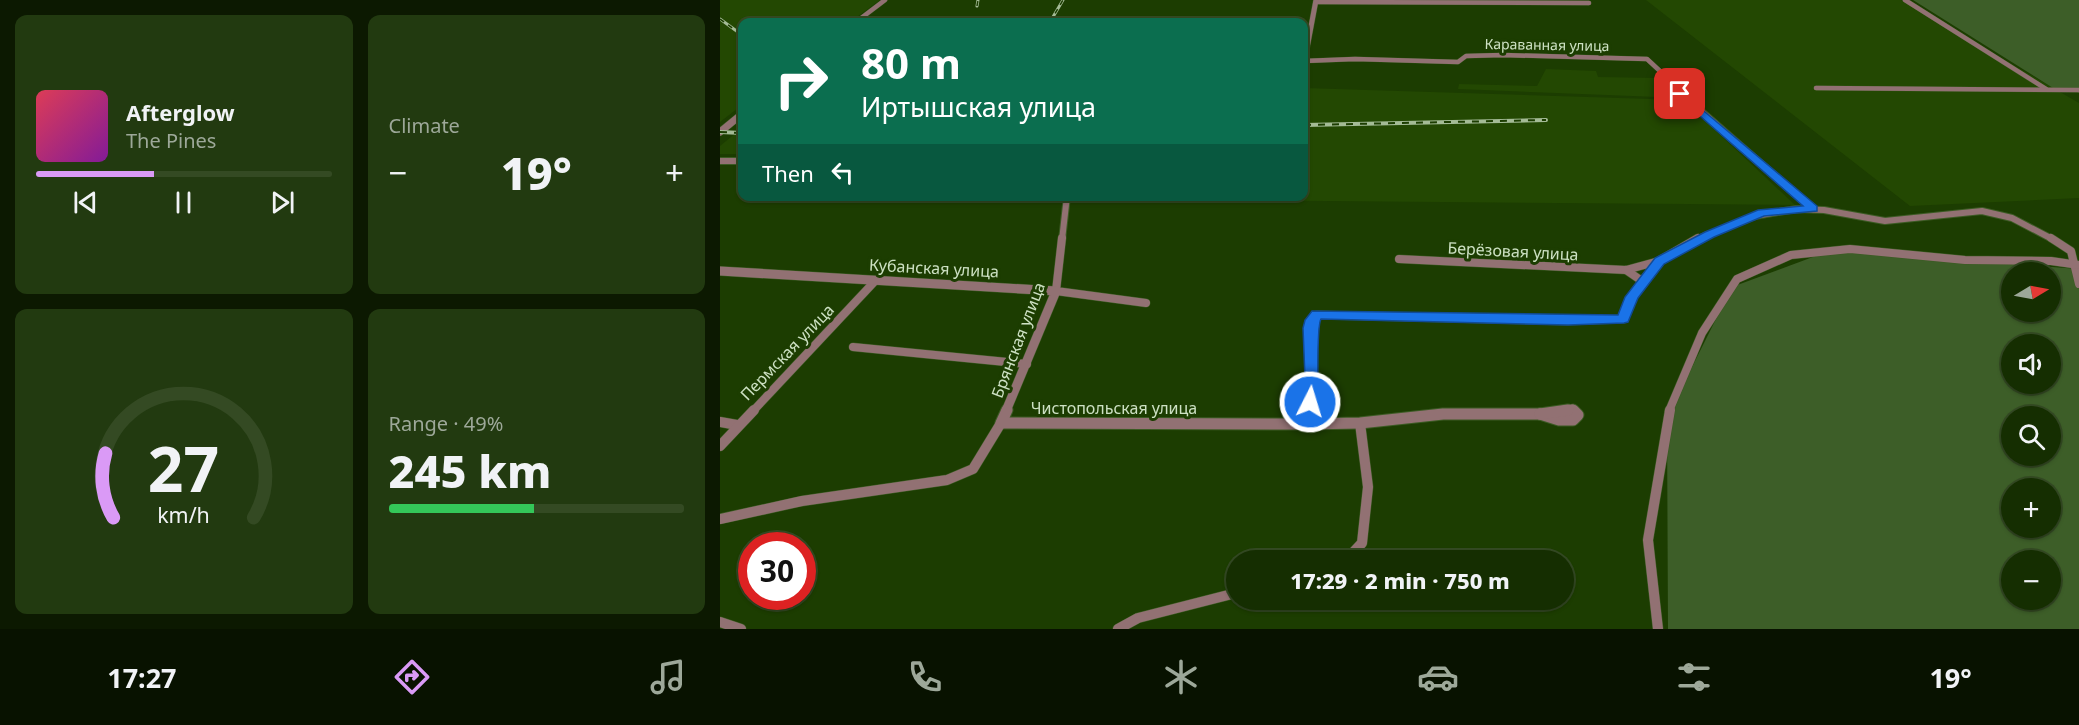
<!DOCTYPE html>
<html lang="en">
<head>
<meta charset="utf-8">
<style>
  :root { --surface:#152e01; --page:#223a10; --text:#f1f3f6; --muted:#9da899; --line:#344a23; --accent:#da9af6 }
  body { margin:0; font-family:"Noto Sans",sans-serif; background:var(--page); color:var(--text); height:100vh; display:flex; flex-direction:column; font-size:22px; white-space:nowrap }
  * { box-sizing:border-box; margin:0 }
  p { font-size:20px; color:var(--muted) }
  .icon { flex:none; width:33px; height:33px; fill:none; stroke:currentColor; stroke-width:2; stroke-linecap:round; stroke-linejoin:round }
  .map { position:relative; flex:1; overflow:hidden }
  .sheet { display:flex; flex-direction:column; gap:15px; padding:15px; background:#0c1901; width:720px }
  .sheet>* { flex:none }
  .guide { position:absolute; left:18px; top:18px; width:570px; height:183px; border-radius:12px; box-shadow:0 2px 4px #0004,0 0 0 2px var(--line); background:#0b6e4f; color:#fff; overflow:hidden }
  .needle { width:39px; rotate:80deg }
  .buttons { position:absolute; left:1281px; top:262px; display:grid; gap:12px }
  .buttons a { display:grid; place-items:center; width:60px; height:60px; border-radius:50%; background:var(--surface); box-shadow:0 2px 4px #0004,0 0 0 2px var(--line); font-size:30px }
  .speed { position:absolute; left:18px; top:532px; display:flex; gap:12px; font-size:30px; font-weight:700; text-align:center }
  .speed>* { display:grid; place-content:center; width:78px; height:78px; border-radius:50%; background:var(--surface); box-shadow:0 2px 4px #0004,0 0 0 2px var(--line); line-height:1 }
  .speed .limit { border:9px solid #d22; background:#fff; color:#111 }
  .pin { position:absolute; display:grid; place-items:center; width:51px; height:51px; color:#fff; margin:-26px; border-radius:12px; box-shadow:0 3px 9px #0006 }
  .me { position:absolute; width:66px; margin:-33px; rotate:5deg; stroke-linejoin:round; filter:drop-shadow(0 0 4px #0008) }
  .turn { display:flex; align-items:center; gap:21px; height:126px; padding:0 24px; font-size:27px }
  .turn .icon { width:78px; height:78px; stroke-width:2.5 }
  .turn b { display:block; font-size:42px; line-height:51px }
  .then { display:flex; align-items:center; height:57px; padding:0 24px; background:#0003; gap:12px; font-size:22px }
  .big { font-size:45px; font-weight:800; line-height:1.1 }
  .sheet .tile { flex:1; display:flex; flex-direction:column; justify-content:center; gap:9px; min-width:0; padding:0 21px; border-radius:12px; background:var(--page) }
  .sheet .dial { align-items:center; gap:0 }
  .dial svg { height:156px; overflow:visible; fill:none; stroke:var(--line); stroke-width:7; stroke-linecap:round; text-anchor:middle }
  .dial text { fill:var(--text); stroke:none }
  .song { display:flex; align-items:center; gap:18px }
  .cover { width:72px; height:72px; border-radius:9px; background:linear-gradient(135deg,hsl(350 70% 55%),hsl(290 70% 35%)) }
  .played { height:6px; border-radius:3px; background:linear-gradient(90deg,var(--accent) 40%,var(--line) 40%) }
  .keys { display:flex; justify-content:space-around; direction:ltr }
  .heat { display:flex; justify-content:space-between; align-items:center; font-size:33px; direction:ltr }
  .charge { height:9px; border-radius:4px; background:linear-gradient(90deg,#34c759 49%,var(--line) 0) }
  .sheet .tiles { flex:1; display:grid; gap:15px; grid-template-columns:repeat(2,1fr) }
  .trip { position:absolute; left:506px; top:550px; width:348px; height:60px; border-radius:30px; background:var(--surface); box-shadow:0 2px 4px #0004,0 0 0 2px var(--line); font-weight:800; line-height:60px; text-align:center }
  .tab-bar { display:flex; height:96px; justify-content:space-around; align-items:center; background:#081200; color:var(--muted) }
  .tab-bar .icon { width:42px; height:42px }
  .tab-bar .current { color:var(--accent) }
  .tab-bar b { font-size:27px; color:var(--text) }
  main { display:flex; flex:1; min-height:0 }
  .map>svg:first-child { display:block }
  .built { fill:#234802 }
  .green { fill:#3d5e28; fill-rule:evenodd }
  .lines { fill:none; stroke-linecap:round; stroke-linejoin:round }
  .minor-far3-casing { stroke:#3c5b24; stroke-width:5 }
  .minor-far2-casing { stroke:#3c5b24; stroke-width:8 }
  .minor-far1-casing { stroke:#3c5b24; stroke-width:9 }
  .minor-casing { stroke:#3c5b24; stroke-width:11 }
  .tertiary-far3-casing { stroke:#3c5b24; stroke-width:6 }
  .tertiary-far2-casing { stroke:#3c5b24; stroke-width:8 }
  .tertiary-far1-casing { stroke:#3c5b24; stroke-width:10 }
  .tertiary-casing { stroke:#3c5b24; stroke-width:13 }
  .minor-far3 { stroke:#927173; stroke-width:4.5 }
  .minor-far2 { stroke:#927173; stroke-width:6 }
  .minor-far1 { stroke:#927173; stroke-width:8 }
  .minor { stroke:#927173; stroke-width:10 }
  .tertiary-far3 { stroke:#927173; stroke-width:5 }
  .tertiary-far2 { stroke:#927173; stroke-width:7 }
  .tertiary-far1 { stroke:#927173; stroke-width:9 }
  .tertiary { stroke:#927173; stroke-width:11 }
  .rail-far1-casing { stroke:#a4bb96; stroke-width:3 }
  .rail-casing { stroke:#a4bb96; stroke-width:4 }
  .rail-far1 { stroke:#1c3d01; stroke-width:1.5; stroke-dasharray:5; stroke-linecap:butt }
  .rail { stroke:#1c3d01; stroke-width:2; stroke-dasharray:7; stroke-linecap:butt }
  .route { fill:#1a73e8; stroke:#114b97; stroke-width:1.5 }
  .labels { text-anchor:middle; stroke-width:6; stroke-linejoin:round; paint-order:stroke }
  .far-street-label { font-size:14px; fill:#cde1c3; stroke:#1c3d01 }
  .street-label { font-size:16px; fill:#cde1c3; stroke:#1c3d01 }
</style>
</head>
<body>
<main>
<section class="sheet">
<div class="tiles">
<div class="tile">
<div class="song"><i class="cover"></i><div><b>Afterglow</b><p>The Pines</p></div></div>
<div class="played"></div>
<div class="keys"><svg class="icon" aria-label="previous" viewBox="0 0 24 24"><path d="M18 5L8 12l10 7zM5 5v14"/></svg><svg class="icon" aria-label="pause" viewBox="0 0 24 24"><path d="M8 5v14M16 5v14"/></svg><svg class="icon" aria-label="next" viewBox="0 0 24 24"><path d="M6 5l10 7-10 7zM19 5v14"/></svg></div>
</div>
<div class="tile"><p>Climate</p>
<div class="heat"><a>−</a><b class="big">19°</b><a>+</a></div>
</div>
<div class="tile dial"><svg viewBox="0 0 100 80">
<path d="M14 69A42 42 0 1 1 86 69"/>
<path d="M14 69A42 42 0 0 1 10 36" stroke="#da9af6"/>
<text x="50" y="56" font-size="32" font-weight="700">27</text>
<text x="50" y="72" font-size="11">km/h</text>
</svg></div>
<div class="tile"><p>Range · 49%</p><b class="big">245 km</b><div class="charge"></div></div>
</div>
</section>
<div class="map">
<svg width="1359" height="629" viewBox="0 0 1359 629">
  <rect width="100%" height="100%" fill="#1c3d01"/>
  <g class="built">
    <path d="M0 0H160L130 22H22V105L0 122Z"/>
    <path d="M926 0H1181L1359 103V198L1190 206Z"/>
    <path d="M826 69 876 71 878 77 937 78 963 98 738 89 739 84 817 86Z"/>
    <path d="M584 88 963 100 1075 205 361 199 362 196H584Z"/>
    <path d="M22 128V154H0V146Z"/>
  </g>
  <g class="green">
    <path d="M1193 0H1359V93L1350 88H1333Z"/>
    <path d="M1109 251 1359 269V629H948L947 417 1012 287ZM1292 273H1330V312H1292ZM1292 345H1330V384H1292ZM1292 417H1330V456H1292ZM1292 489H1330V528H1292ZM1292 561H1330V600H1292Z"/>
  </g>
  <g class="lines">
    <g class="minor-far3-casing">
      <g id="minor-far3">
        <path d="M1185 0 1326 89"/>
        <path d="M596 2 869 3"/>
        <path d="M136 22 165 0"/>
        <path d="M584 61 635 59 738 62 746 56 783 55 927 59 941 72 943 80 974 106"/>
        <path d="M1096 88 1359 90"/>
      </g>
    </g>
    <g class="minor-far2-casing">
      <g id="minor-far2">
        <path d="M973 104 1093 209"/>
        <path d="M0 161H22"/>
        <path d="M342 240 347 196"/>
        <path d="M975 240 1035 216 1076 209 1104 210 1165 221 1262 211 1292 218 1334 240"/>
      </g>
    </g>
    <g class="minor-far1-casing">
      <g id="minor-far1">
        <path d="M342 238 336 291 426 303"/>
        <path d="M1331 238 1351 251 1359 284"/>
        <path d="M679 259 906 270 939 261"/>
        <path d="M922 281 940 260 978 238"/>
        <path d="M133 347 307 364"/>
        <path d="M33 411 156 280"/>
        <path d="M587 411 592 378 590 328 597 315 848 321 904 319 912 297 922 281 906 270"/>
        <path d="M949 411 982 333 1017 279 1071 255 1130 249 1245 260 1331 261 1359 265"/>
      </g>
    </g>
    <g class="minor-casing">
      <g id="minor">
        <path d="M0 422 17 425"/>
        <path d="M585 424 587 410"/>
        <path d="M0 446 34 410"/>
        <path d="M0 519 82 501 227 480 253 469 281 423"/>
        <path d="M621 561 629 557 642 543 648 487 640 423"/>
        <path d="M0 622 21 629"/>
        <path d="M398 629 418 618 516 593"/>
        <path d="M938 629 928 540 950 410"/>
      </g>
    </g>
    <g class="tertiary-far3-casing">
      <path id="tertiary-far3" d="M584 64 596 0"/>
    </g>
    <g class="tertiary-far2-casing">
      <path id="tertiary-far2" d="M0 132 22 114"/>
    </g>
    <g class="tertiary-far1-casing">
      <g id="tertiary-far1">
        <path d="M0 271 336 291 286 411"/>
        <path d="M839 411 852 409 854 411"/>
      </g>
    </g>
    <g class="tertiary-casing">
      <g id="tertiary">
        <path d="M287 410 281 423 585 424 640 423 723 414H820"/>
        <path d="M820 414 839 420H853L858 415 853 410"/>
        <path d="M820 414 848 410"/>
      </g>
    </g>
    <use href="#minor-far3" class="minor-far3"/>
    <use href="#minor-far2" class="minor-far2"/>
    <use href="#minor-far1" class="minor-far1"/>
    <use href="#minor" class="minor"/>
    <use href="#tertiary-far3" class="tertiary-far3"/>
    <use href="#tertiary-far2" class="tertiary-far2"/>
    <use href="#tertiary-far1" class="tertiary-far1"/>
    <use href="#tertiary" class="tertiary"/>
    <g class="rail-far1-casing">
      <g id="rail-far1">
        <path d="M257 6 258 0"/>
        <path d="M0 19 22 35"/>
        <path d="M330 22 343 0"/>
      </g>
    </g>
    <g class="rail-casing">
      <g id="rail">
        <path d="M584 125 826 120"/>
        <path d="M0 132 22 133"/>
      </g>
    </g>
    <use href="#rail-far1" class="rail-far1"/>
    <use href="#rail" class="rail"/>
  </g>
  <path class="route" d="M960 91 1097 206V211L1044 216 994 237 944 264 918 298 908 322 904 323 848 325 601 319C596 326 599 386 597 402L590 407 584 405 582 402 585 378 583 328 585 320 592 311 898 315 905 297 935 258 985 232 1038 210 1083 206 957 96V92Z"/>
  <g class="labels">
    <g class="far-street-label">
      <text transform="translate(827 45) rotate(1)" y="5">Караванная улица</text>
    </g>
    <g class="street-label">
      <text transform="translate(793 251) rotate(3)" y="6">Берёзовая улица</text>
      <text transform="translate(214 268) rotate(3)" y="6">Кубанская улица</text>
      <text transform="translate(298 340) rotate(-69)" y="6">Брянская улица</text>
      <text transform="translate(67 352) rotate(-46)" y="6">Пермская улица</text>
      <text x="394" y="414">Чистопольская улица</text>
    </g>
  </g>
</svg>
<div class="buttons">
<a><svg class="needle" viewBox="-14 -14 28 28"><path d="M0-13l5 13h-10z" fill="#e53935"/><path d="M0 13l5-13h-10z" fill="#9da899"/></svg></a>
<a><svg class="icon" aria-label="sound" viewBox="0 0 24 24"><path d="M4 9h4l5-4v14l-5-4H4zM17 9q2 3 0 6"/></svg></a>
<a><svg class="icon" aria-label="search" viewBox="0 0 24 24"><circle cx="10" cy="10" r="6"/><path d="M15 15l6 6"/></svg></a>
<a>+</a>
<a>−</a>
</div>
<div class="speed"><div class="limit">30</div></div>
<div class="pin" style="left:960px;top:94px;background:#d93025"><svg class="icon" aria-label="arrive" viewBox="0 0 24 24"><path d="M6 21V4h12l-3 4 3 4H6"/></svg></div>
<svg class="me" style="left:590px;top:402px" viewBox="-20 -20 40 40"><circle r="17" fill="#1a73e8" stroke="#fff" stroke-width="3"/><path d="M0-11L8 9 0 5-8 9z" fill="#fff"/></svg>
<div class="trip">17:29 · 2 min · 750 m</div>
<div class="guide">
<div class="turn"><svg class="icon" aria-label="right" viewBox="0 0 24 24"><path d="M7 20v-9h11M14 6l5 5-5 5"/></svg><div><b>80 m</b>Иртышская улица</div></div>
<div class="then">Then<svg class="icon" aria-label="left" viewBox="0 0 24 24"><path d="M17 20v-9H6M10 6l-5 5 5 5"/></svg></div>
</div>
</div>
</main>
<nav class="tab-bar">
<b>17:27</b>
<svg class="icon current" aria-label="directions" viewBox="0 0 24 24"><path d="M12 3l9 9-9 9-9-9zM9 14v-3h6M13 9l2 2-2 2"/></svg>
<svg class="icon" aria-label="music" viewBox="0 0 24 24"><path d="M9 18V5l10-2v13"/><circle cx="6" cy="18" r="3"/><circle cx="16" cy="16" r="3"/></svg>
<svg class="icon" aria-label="phone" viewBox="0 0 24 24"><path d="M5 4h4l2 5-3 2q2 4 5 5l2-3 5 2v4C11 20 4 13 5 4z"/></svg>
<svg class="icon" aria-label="climate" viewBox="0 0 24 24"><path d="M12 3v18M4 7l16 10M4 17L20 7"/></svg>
<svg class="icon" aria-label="car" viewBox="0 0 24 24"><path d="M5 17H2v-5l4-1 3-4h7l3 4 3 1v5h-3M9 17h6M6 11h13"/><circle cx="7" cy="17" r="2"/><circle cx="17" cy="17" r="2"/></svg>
<svg class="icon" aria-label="filters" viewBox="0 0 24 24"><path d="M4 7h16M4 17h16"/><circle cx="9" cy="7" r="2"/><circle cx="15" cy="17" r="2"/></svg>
<b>19°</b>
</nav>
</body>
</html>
